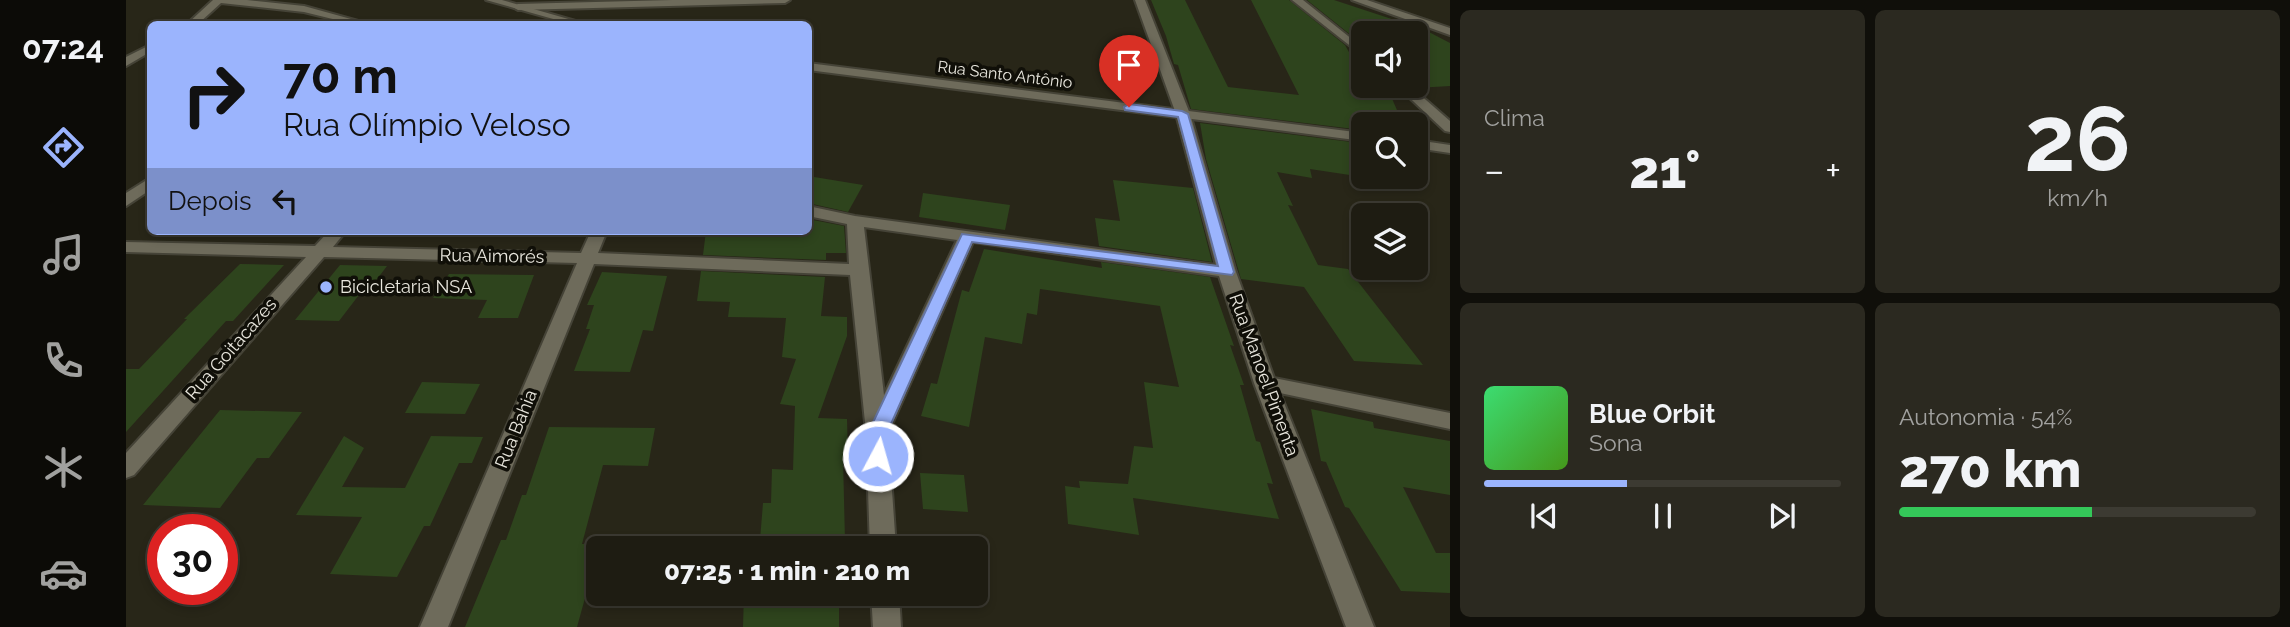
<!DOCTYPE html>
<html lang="pt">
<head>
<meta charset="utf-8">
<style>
  :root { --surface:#1e1c12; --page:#2b2920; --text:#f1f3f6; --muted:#a1a19f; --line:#3c3a32; --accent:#9bb4fd }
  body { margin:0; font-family:Raleway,sans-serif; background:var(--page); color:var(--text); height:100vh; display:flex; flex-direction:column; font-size:26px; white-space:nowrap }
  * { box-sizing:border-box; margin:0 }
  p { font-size:23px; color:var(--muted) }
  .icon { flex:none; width:38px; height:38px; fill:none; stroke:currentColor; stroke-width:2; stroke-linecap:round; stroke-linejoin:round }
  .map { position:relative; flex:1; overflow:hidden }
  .details { display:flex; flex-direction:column; gap:10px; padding:10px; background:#100f0a; width:840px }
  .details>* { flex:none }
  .hud { position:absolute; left:21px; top:21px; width:665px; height:214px; border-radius:10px; box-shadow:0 4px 10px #0003,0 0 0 2px var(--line); background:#9bb4fd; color:#111; overflow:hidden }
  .tools { position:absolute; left:1225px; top:21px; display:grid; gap:14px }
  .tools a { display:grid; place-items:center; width:77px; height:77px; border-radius:10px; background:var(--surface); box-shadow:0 4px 10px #0003,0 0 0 2px var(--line); font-size:35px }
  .speed { position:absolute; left:21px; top:514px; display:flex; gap:14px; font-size:35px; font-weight:700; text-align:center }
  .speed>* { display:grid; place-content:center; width:91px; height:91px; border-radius:50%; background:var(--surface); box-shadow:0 4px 10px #0003,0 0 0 2px var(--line); line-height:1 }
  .speed .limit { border:10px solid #d22; background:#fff; color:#111 }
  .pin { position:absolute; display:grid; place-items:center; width:60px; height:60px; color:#fff; margin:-72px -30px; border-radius:50% 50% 50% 0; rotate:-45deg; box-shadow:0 0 7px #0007 }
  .pin .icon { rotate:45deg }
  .me { position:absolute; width:77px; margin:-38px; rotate:6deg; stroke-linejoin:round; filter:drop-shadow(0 0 5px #0008) }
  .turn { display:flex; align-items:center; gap:24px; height:147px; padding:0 21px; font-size:32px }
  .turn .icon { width:91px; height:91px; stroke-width:2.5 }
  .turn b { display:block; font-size:49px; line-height:60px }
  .then { display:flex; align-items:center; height:66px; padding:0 21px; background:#0003; gap:14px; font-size:26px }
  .big { font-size:52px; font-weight:800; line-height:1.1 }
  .details .card { flex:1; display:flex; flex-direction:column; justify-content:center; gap:10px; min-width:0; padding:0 24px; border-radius:10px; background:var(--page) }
  .details .dial { align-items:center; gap:0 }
  .dial b { font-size:91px; line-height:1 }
  .song { display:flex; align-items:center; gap:21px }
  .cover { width:84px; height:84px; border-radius:10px; background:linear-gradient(135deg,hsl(140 70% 55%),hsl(100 70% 35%)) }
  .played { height:7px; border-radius:4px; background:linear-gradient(90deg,var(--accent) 40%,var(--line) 40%) }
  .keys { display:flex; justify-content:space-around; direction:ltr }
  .heat { display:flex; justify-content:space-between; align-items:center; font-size:38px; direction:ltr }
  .charge { height:10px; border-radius:5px; background:linear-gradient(90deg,#34c759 54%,var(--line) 0) }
  .details .tiles { flex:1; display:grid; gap:10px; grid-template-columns:repeat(2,1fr) }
  .trip { position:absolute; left:460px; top:536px; width:402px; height:70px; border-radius:10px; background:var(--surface); box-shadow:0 4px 10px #0003,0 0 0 2px var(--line); font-weight:800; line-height:70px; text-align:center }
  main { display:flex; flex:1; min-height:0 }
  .dock { display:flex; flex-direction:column; width:126px; justify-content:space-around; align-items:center; background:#0c0b07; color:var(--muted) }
  .dock .icon { width:49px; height:49px }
  .dock .on { color:var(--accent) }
  .dock b { font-size:32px; color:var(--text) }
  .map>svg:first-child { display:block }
  .building { fill:#2e441d }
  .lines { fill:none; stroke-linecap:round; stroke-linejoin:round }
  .minor-casing { stroke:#454337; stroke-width:4 }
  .tertiary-casing { stroke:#454337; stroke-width:4 }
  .minor { fill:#6e6b5b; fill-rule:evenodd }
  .tertiary { fill:#6e6b5b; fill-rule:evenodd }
  .route { fill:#9bb4fd; stroke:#6575a4; stroke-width:2 }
  .poi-dot { fill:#9bb4fd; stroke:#100f08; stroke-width:2.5 }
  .labels { text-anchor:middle; stroke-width:7; stroke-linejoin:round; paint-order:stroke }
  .far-street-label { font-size:16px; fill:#e8e6dd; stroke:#100f08 }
  .street-label { font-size:18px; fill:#e8e6dd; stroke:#100f08 }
  .poi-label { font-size:18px; fill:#e8e6dd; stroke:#100f08; text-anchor:start }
</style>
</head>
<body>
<main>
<nav class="dock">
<b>07:24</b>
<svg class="icon on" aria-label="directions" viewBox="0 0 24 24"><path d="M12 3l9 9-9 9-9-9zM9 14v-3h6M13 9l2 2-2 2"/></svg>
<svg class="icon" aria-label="music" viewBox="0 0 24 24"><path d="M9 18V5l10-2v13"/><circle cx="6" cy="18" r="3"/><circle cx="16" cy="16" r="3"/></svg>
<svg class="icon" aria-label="phone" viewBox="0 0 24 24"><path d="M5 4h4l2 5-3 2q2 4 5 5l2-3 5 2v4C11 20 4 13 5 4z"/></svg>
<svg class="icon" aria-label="climate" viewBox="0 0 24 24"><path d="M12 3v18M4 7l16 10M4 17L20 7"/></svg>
<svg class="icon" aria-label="car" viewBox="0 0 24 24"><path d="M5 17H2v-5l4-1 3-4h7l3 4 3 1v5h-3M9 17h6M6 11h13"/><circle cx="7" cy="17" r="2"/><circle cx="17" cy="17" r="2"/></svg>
</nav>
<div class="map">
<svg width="1324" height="627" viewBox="0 0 1324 627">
  <rect width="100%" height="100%" fill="#282618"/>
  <g class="building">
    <path d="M1025 0H1059L1102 87 1173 95 1125 0H1163L1219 45 1237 77V86H1242L1245 92 1264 94 1277 124 1224 117 1228 129 1065 109 1052 65 1048 64 1040 36Z"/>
    <path d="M1181 0H1208L1299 30 1324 43V86L1290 88V32L1226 36Z"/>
    <path d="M1074 123 1233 143 1237 155V177L1184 169 1186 178 1151 172 1167 206 1162 205 1192 265 1222 269 1297 365 1228 361 1178 287 1115 279 1080 159Z"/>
    <path d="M682 176 737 185 722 212 682 203Z"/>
    <path d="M987 180 1067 188 1086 262 973 246 969 218 994 221Z"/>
    <path d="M797 193 884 205 879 230 793 217Z"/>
    <path d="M682 219 718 226 720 253H700V260L577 255 580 231H682Z"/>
    <path d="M858 249 976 268 975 262 1084 277 1108 346 1104 345 1118 385H1114L1130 441 1134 442 1147 484 1141 483 1153 519 1007 498 1013 535 942 524 939 486 954 488 953 481 1002 484 1008 446 1027 448 1018 382 1053 387 1034 306 914 289 911 315 901 313 896 344 859 337 843 427 795 416 805 383 811 384 836 290 843 292Z"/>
    <path d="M114 264 158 265 107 321H100L0 432V369H13L61 319H58Z"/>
    <path d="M214 265 261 266 242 291H236L213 321 169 320Z"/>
    <path d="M575 271 699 277 695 316 721 317V336L692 418 721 419 722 457H717L719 541 634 540 637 503H645L646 469 667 470 669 406 654 404 670 359 656 357 660 318 602 317 604 302 571 301Z"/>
    <path d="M476 272 541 276 527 331 517 330 504 372 448 371 464 329H460L468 305H461Z"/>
    <path d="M323 274 408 275 392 318H352L361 300 307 298Z"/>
    <path d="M296 382 354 384 339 414 279 413Z"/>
    <path d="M1185 409 1247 422 1248 428 1324 441V495L1277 487 1310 553H1324V593L1275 591 1223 508 1219 507 1200 462 1195 461Z"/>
    <path d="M94 410 176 412 143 458H131L94 508 17 505Z"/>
    <path d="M423 427 529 428 522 466 477 465 456 544H474L451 627H339L375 540H380L396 495H400Z"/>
    <path d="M218 436 238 448 216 487 279 488 305 436 357 437 346 463H333L304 526H298L271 577 204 574 236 517 170 515Z"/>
    <path d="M794 473 838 475 842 512 797 509Z"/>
    <path d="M618 593H713V627H617Z"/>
  </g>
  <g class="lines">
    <g class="minor-casing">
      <g id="minor">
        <path d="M87 0H121L178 6 243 24H227L178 12 95 3 72 24H61Z"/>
        <path d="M546 0H664L659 3 392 10 387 7 392 4Z"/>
        <path d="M1009 0H1019L1064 114 1110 272 1148 378 1324 413V429L1154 393 1248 627H1220L1128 383 1093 276 847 242 762 433 770 548H744L740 432 724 275 468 264 322 627H294L451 263 198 257 8 475 0 478V453L180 257 0 252V242L189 246 203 231H220L207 247 455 253 465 231H481L472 253 723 264 721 224 682 216V206L729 216 1090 265 1050 114ZM738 227 831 240 758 395Z"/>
        <path d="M1166 0H1177L1237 48V56Z"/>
        <path d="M1226 0H1241L1324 28V35Z"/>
        <path d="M24 45V52L0 66V57Z"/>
        <path d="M1271 86H1284L1324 121V132L1319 131Z"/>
        <path d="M24 178V190L0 206V193Z"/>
        <path d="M745 593H773L775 627H747Z"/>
      </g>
    </g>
    <g class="tertiary-casing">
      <g id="tertiary">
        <path d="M360 0H376L460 24H445Z"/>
        <path d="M682 63 1237 133V141L682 70Z"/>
        <path d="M1290 140 1324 145V153L1290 148Z"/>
      </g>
    </g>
    <use href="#minor" class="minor"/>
    <use href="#tertiary" class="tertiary"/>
  </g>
  <path class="route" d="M1003 104 1056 111 1062 114 1108 272 1106 275 846 242 761 433 762 456 759 461H745L742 456V433L836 234 1092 266 1052 117 999 110 998 107Z"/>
  <circle class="poi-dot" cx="200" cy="287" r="7"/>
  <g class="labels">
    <g class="far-street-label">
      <text transform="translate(879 74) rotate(7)" y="6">Rua Santo Antônio</text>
    </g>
    <g class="street-label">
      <text transform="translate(366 256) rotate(1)" y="6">Rua Aimorés</text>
      <text transform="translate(105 349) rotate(-49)" y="6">Rua Goitacazes</text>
      <text transform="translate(1138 375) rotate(70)" y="6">Rua Manoel Pimenta</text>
      <text transform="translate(390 429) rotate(-68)" y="6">Rua Bahia</text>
    </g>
    <g class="poi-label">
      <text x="214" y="293">Bicicletaria NSA</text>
    </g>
  </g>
</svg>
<div class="tools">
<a><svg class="icon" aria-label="sound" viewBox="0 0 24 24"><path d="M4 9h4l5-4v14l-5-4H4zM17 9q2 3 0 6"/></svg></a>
<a><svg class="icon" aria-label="search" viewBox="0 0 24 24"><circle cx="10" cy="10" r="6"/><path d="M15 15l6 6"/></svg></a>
<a><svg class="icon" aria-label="layers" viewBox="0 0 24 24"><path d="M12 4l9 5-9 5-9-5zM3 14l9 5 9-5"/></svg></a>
</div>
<div class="speed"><div class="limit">30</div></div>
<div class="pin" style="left:1003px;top:107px;background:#d93025"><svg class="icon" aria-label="arrive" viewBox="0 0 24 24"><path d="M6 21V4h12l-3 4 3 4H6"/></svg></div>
<svg class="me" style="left:752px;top:456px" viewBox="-20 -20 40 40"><circle r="17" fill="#9bb4fd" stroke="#fff" stroke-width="3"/><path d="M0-11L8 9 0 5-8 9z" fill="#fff"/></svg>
<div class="trip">07:25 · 1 min · 210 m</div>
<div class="hud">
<div class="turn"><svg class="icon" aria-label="right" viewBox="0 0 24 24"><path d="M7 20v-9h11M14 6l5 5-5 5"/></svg><div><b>70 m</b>Rua Olímpio Veloso</div></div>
<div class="then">Depois<svg class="icon" aria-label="left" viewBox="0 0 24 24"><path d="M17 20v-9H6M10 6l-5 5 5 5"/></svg></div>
</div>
</div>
<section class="details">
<div class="tiles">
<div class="card"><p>Clima</p>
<div class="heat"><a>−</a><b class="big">21°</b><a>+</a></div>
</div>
<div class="card dial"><b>26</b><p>km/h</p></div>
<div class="card">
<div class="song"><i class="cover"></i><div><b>Blue Orbit</b><p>Sona</p></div></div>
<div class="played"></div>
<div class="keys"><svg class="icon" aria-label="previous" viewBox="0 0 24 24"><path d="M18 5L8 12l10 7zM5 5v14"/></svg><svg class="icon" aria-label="pause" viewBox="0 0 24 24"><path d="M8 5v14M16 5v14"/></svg><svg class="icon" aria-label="next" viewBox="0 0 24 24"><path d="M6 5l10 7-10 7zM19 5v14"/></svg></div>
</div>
<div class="card"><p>Autonomia · 54%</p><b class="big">270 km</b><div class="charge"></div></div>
</div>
</section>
</main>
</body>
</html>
